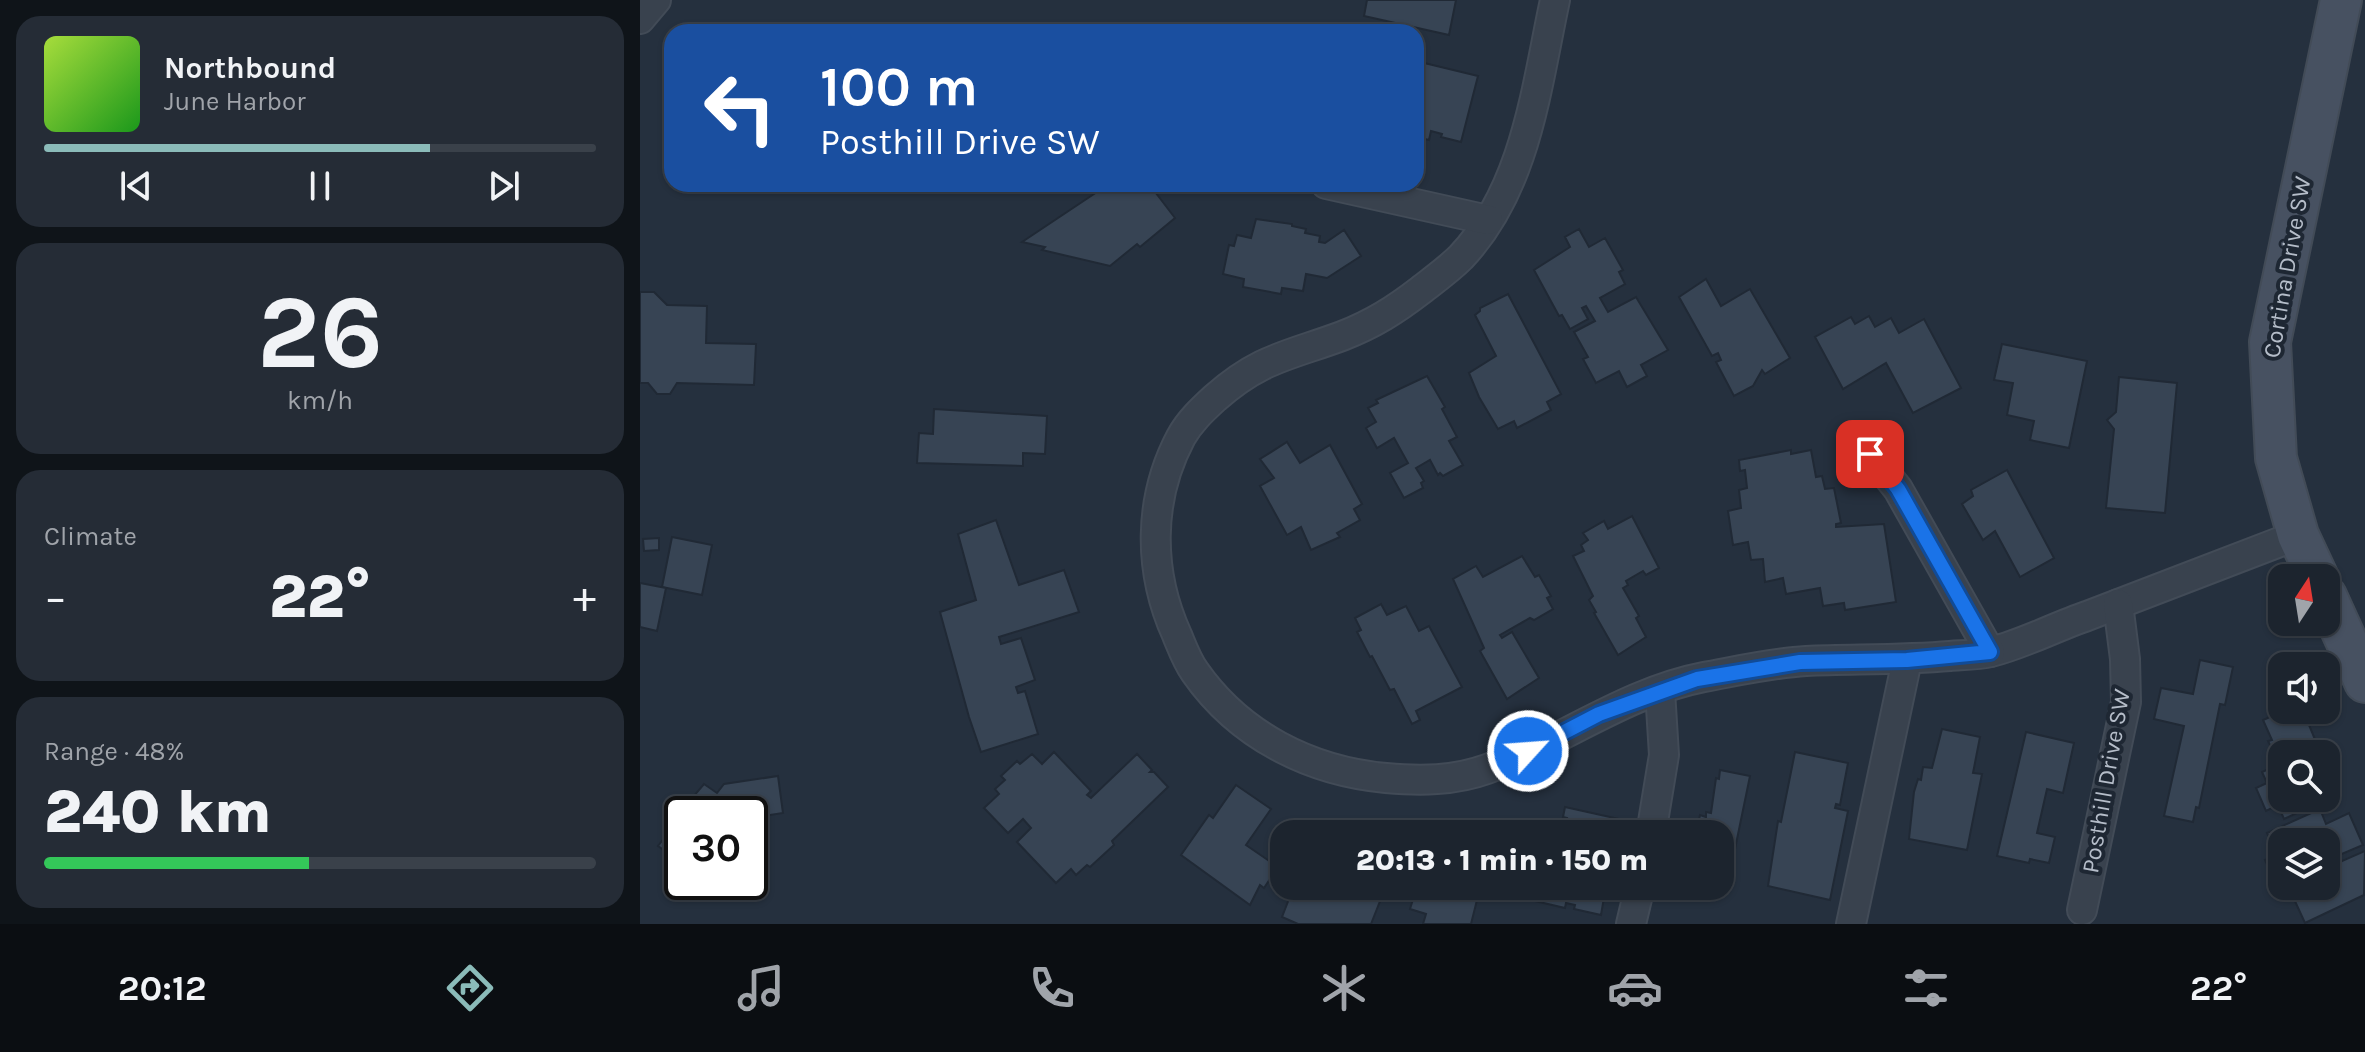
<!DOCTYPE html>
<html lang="en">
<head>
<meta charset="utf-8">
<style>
  :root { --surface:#1c242e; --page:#252c36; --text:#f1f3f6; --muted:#a0a4aa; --line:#3a414a; --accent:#8bbbb9 }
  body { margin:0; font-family:Karla,sans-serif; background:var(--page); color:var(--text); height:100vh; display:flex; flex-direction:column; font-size:30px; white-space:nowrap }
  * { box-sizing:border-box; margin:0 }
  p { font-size:26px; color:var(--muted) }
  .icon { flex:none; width:44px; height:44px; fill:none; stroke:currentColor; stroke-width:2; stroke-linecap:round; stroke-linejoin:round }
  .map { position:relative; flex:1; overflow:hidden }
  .drawer { display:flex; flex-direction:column; gap:16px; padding:16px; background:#0f1419; width:640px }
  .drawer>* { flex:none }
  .hud { position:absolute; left:24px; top:24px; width:760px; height:168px; border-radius:24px; box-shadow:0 2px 6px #0004,0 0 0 2px var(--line); background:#1a4fa0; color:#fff; overflow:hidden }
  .needle { width:52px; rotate:12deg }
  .buttons { position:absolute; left:1628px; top:564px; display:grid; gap:16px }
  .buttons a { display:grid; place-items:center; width:72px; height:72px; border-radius:16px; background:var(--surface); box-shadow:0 2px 6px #0004,0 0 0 2px var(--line); font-size:40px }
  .speed { position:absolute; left:24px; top:796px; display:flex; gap:16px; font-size:40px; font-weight:700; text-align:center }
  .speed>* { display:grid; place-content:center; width:104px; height:104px; border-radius:50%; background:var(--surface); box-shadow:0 2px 6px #0004,0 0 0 2px var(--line); line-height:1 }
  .speed .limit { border:4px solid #111; border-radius:12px; background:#fff; color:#111 }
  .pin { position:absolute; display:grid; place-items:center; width:68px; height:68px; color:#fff; margin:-34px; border-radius:16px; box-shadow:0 4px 12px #0006 }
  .me { position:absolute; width:88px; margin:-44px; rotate:64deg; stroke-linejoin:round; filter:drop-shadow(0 0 6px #0008) }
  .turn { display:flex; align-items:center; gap:28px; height:168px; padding:0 24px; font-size:36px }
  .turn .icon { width:104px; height:104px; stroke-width:2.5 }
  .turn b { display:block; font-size:56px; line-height:68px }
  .big { font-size:60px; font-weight:800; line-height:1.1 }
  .drawer .card { flex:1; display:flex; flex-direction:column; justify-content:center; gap:12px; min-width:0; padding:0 28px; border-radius:24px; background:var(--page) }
  .drawer .dial { align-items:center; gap:0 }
  .dial b { font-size:104px; line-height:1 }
  .song { display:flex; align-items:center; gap:24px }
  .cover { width:96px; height:96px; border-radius:12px; background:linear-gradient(135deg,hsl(80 70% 55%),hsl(120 70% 35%)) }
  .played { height:8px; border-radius:4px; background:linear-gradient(90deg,var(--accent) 70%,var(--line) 70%) }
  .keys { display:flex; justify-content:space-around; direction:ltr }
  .heat { display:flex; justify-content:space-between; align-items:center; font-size:44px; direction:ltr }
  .charge { height:12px; border-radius:6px; background:linear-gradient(90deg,#34c759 48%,var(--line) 0) }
  .trip { position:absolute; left:630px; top:820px; width:464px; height:80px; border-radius:24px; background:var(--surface); box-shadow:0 2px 6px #0004,0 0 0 2px var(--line); font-weight:800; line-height:80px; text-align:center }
  .tab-bar { display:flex; height:128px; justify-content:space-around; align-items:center; background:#0b0e12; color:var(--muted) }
  .tab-bar .icon { width:56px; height:56px }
  .tab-bar .selected { color:var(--accent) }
  .tab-bar b { font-size:36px; color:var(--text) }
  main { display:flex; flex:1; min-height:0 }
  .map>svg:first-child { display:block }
  .building { fill:#374454; stroke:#202935; stroke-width:2 }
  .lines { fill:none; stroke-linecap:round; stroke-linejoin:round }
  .street-casing { stroke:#424b57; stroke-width:32 }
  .secondary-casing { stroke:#424b57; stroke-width:44 }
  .street { stroke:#39424e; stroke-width:28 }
  .secondary { stroke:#475161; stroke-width:40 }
  .route-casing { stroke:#114b97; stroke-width:20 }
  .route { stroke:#1a73e8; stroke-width:14 }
  .labels { text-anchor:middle; stroke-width:8; stroke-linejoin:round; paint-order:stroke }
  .street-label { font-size:24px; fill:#b5bdc9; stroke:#1e2733 }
</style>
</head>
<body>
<main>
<section class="drawer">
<div class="card">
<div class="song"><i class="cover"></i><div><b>Northbound</b><p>June Harbor</p></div></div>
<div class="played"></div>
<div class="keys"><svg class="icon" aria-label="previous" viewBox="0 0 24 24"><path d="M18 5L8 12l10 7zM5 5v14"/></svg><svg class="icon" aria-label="pause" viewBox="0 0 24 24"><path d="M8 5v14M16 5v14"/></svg><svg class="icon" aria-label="next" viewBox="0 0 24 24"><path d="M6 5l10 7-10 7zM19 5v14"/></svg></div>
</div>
<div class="card dial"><b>26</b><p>km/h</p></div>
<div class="card"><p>Climate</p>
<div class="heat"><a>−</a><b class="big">22°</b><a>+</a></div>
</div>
<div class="card"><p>Range · 48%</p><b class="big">240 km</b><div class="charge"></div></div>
</section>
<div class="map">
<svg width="1725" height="924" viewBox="0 0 1725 924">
  <rect width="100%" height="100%" fill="#25303e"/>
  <g class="building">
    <path d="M727 0H816L809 35 724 16Z"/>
    <path d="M776 61 838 76 821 142 801 137 802 134 791 131 789 140 776 137Z"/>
    <path d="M469 184H509L535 218 500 247 497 244 470 266 402 250 405 247 382 242Z"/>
    <path d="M616 219 652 224V226L666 229 665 233 680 236 679 242 685 243 704 230 721 256 687 278 666 274 663 291 642 288 641 294 603 287 604 279 583 274 589 245 594 246 597 235 611 238Z"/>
    <path d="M939 229 949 247 965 238 983 270 979 272 985 284 960 298 968 312 996 297 1028 350 1001 365 1007 376 987 387 979 371 956 383 943 359 948 357 934 332 955 321 946 306 942 308 948 319 930 329 922 315 919 316 894 270 930 247 925 237Z"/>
    <path d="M1066 279 1081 306 1110 289 1150 358 1125 374 1122 370 1113 386 1094 396 1076 362 1081 360 1078 353 1072 356 1039 297Z"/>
    <path d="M0 292H14L27 305 67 306 66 343 116 344 114 385 37 383 30 394H17L8 383H0Z"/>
    <path d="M868 294 921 394 907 402 911 410 877 428 874 421 858 429 839 397 829 373 856 356 835 315 840 311V308Z"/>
    <path d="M1229 316 1235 327 1251 318 1259 333 1284 319 1321 388 1273 413 1246 363 1203 389 1175 337 1211 317 1215 324Z"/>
    <path d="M1362 344 1447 361 1429 448 1390 440 1394 421 1367 415 1373 383 1354 380Z"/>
    <path d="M787 376 805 407 802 409 817 437 809 441 823 465 803 476 800 473 798 475 790 460 776 468 784 481 781 483 783 488 764 498 750 473 768 463 754 438 737 448 726 428 736 422 728 408 738 403 736 400Z"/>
    <path d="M1479 377 1537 383 1525 513 1466 508 1474 429 1467 420 1476 412Z"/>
    <path d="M294 409 407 416 405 454 383 453V466L277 463 279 433 293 434Z"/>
    <path d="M647 442 660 463 690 445 722 504 714 509 720 520 697 533 700 537 671 550 661 527 647 535 620 486 634 478 620 459Z"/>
    <path d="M1151 450V454L1171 450 1176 477 1182 476 1185 489 1194 488 1201 523 1196 524V527L1244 524 1256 602 1205 610 1204 603 1183 606 1180 588 1146 594 1143 578 1125 582 1123 559 1111 560 1108 542 1093 545 1088 511 1101 508 1099 490 1107 488 1105 470 1100 471 1099 460Z"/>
    <path d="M1367 470 1414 558 1380 577 1355 531 1343 540 1322 504 1333 496 1331 490Z"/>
    <path d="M992 516 1019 568 1006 575 1003 571 986 581 988 585 983 588 999 616 996 618 1006 637 978 655 954 613 956 612 949 600 953 596 933 556 944 551 941 545 948 540 943 533 964 521 968 529Z"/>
    <path d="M356 520 379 585 424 570 439 612 359 637 361 644 381 638 395 680 376 687 378 693 385 691 398 734 341 752 329 717 300 612 336 600 318 534Z"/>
    <path d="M32 537 72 545 62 595 22 587Z"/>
    <path d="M19 538V550L4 551 3 539Z"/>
    <path d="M882 556 895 577 899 575 911 596 907 598 913 609 894 620 890 618 860 635 862 638 872 632 899 678 867 699 840 651 844 648 813 579 836 566 843 577Z"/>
    <path d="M0 583 26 588 17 631 0 627Z"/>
    <path d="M741 604 747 615 766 606 779 631 789 626 822 687 776 711 780 720 772 724 754 689 750 690 732 656 730 657 717 632 721 630 715 618Z"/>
    <path d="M1560 660 1593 667 1585 705 1580 704 1559 808 1556 807 1553 822 1524 816 1544 726 1514 719 1521 688 1553 694Z"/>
    <path d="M1646 710H1658L1663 721 1667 720 1681 754H1642V762L1639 756 1636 757 1628 741 1632 740 1623 720Z"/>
    <path d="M1302 729 1340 737 1333 773 1342 774 1327 850 1269 839 1274 792 1278 779 1281 780 1283 767 1292 768Z"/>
    <path d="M1386 732 1434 743 1423 793 1407 789 1397 833 1415 837 1409 863 1390 859 1389 863 1357 856Z"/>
    <path d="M414 752 451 791 447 795 451 798 497 754 512 770 510 772H514L528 787 472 841 474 845 450 867 447 865 436 875 431 869 416 883 377 842 391 828 383 819 368 833 344 808 359 794 355 789 365 780 361 776 377 761 380 764 392 754 402 764Z"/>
    <path d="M1155 752 1208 763 1200 805 1196 804 1195 808 1208 811 1190 900 1128 886 1138 821 1141 822Z"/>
    <path d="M1642 763V798H1686V765L1697 794 1644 819 1638 805 1626 811 1616 788 1627 783 1622 772Z"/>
    <path d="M1080 770 1110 776 1088 883 1080 881V834H1056L1060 815 1066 817V812L1071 813 1076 778 1079 779Z"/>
    <path d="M138 776 143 813 110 818V814H42V863L18 846 32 828 29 825 64 784 77 793 84 784Z"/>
    <path d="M596 785 631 809 606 845 638 867 624 888 620 885 610 905 541 855 569 815 573 818Z"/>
    <path d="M925 807 979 819 976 834H924L927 818 923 817Z"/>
    <path d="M1680 809 1686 824 1709 813 1723 845 1690 859 1689 856 1686 858V842H1642V878L1635 881 1625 860 1637 855 1627 833Z"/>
    <path d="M1725 851 1724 895 1665 923 1648 886H1686V868Z"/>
    <path d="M654 886 666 891 668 886H746L731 924H658L642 917Z"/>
    <path d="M777 886 804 893 806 886H847L843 898 838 896 831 924H783L786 914 770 909Z"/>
    <path d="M899 886H966L961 915 934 909 935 905 926 903 925 908 895 901Z"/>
  </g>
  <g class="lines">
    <g class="street-casing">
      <g id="street">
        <path d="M915 0C896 89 886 188 821 257 809 269 795 279 781 290 755 310 733 324 702 336 648 356 620 358 575 398 562 410 550 421 541 437 508 499 508 571 537 635 542 647 547 661 555 672 599 735 669 771 746 778 780 781 814 781 847 769 921 742 986 692 1064 677 1097 671 1132 663 1166 661 1214 659 1262 660 1310 656 1323 655 1338 655 1351 652 1383 644 1415 627 1447 616 1517 589 1588 562 1658 535"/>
        <path d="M0 19 16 0"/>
        <path d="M686 184 848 220"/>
        <path d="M1230 454 1258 489 1350 652"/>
        <path d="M1011 834 1024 755 1020 691"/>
        <path d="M1442 910 1486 702 1485 659 1478 604"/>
        <path d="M991 924 1000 886"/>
        <path d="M1211 924 1267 660"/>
      </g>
    </g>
    <g class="secondary-casing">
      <g id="secondary">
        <path d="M1678 578 1658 535 1636 458 1630 342 1701 0"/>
        <path d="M1686 596 1725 682"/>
      </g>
    </g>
    <use href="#street" class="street"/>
    <use href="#secondary" class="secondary"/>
  </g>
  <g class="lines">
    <g class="route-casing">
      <path id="route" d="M888 751 959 714 1057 679 1160 662 1267 660 1350 652 1258 489 1230 454"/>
    </g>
    <use href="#route" class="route"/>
  </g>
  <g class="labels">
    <g class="street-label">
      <text transform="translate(1647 267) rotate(-80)" y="8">Cortina Drive SW</text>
      <text transform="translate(1466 781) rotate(-80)" y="8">Posthill Drive SW</text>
    </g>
  </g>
</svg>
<div class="buttons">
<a><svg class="needle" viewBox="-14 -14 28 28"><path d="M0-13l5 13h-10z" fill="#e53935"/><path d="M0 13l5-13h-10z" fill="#a0a4aa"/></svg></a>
<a><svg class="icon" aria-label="sound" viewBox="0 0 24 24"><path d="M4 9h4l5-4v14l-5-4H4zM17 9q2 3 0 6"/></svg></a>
<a><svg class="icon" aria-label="search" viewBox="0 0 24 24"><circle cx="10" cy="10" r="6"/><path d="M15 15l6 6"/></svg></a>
<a><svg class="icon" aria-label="layers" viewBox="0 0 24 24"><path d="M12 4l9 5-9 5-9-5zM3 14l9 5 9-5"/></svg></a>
</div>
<div class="speed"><div class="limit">30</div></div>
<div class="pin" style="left:1230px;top:454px;background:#d93025"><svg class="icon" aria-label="arrive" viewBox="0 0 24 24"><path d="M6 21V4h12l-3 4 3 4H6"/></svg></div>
<svg class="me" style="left:888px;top:751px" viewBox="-20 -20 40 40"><circle r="17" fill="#1a73e8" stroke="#fff" stroke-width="3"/><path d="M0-11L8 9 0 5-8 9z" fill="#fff"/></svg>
<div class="trip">20:13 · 1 min · 150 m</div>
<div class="hud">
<div class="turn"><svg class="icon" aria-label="left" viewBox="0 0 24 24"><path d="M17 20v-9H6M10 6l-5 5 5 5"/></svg><div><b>100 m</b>Posthill Drive SW</div></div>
</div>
</div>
</main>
<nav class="tab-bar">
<b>20:12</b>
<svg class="icon selected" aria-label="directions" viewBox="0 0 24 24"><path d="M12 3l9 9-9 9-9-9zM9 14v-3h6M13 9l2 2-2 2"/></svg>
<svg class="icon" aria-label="music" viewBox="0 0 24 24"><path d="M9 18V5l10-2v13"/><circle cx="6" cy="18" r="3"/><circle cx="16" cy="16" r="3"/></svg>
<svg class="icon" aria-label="phone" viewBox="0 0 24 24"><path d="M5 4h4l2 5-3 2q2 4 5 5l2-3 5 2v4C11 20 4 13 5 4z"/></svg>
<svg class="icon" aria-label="climate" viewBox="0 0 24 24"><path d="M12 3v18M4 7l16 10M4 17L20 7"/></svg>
<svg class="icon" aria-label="car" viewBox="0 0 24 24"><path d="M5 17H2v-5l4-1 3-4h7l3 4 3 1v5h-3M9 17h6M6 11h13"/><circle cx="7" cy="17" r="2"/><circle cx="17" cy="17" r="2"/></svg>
<svg class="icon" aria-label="filters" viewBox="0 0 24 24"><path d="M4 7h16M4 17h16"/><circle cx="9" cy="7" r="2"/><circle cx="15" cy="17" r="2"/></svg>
<b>22°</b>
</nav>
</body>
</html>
